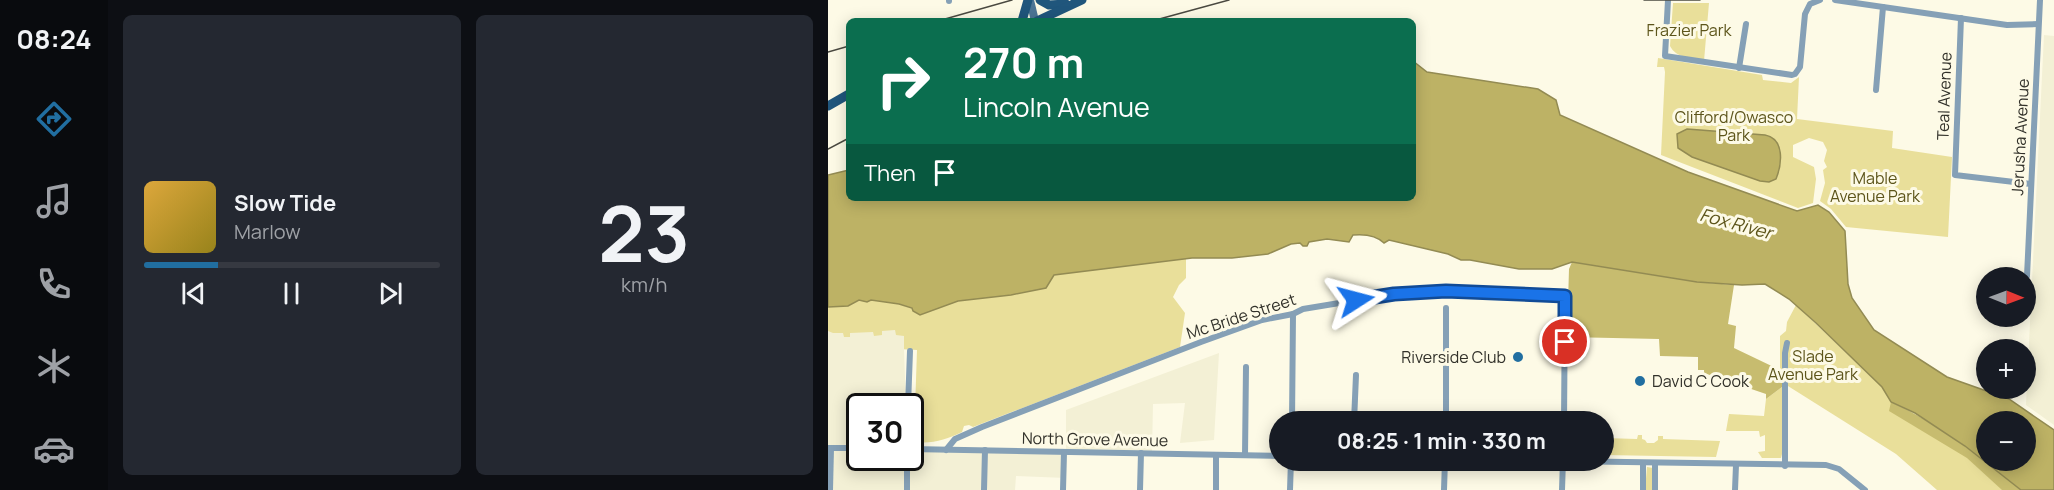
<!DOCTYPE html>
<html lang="en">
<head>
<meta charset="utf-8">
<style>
  :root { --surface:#171b24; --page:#242831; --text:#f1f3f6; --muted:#9ea1a6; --line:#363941; --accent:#216ea0 }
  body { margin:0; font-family:Manrope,sans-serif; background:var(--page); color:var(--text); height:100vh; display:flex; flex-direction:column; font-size:22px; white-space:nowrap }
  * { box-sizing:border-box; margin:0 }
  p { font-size:20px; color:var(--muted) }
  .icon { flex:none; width:33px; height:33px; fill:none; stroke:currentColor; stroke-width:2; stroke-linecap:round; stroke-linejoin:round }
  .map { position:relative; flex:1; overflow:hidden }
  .drawer { display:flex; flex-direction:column; gap:15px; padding:15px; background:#0d0f14; width:720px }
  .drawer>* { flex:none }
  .top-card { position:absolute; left:18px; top:18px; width:570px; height:183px; border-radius:9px; box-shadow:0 3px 15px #0003; background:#0b6e4f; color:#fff; overflow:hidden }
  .needle { width:39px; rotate:91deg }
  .buttons { position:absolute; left:1148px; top:267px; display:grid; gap:12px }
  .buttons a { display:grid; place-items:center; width:60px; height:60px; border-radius:50%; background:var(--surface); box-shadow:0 3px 15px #0003; font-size:30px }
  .speed { position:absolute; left:18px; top:393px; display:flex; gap:12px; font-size:30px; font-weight:700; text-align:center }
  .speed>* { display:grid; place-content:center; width:78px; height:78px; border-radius:50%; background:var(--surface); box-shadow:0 3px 15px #0003; line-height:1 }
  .speed .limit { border:3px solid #111; border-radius:9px; background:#fff; color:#111 }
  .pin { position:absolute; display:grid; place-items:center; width:51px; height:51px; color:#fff; margin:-26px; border:3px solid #fff; border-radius:50%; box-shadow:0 2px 6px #0007 }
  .me { position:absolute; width:66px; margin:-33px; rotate:81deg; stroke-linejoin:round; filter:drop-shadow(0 0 4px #0008) }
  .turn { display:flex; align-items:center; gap:21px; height:126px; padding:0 18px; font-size:27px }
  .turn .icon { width:78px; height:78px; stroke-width:2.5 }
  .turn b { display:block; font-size:42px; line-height:51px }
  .then { display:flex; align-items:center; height:57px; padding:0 18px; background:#0003; gap:12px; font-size:22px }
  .drawer .tile { flex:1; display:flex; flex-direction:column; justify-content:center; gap:9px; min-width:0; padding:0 21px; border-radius:9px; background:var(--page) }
  .drawer .dial { align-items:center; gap:0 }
  .dial b { font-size:78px; line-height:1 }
  .song { display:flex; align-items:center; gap:18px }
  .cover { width:72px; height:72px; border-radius:9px; background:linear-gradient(135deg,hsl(40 70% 55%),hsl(50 70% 35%)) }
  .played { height:6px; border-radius:3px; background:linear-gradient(90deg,var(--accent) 25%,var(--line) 25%) }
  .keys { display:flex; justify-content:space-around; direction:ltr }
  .drawer .tiles { flex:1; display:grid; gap:15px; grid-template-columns:repeat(2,1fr) }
  .trip { position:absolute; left:441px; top:411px; width:345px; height:60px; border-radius:30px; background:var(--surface); box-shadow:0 3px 15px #0003; font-weight:700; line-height:60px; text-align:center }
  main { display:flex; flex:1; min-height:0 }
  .dock { display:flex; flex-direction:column; width:108px; justify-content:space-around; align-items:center; background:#090b0e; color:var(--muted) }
  .dock .icon { width:42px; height:42px }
  .dock .selected { color:var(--accent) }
  .dock b { font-size:27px; color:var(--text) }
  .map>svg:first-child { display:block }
  .built { fill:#f3f0d5 }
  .green { fill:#e9df9a }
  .forest { fill:#c7bc6f }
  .water { fill:#bdb265; stroke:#938b53; stroke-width:1.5; fill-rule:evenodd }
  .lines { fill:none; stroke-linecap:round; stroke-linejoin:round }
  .street { stroke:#85a0b6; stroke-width:6 }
  .secondary { stroke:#4c7595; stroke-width:8 }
  .primary { stroke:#20567c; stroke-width:9 }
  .rail { stroke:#4a4940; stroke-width:1.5 }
  .route-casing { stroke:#114b97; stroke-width:15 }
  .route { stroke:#1a73e8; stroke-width:10 }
  .poi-dot { fill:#216ea0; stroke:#fdfae6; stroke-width:2 }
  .labels { text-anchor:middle; stroke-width:6; stroke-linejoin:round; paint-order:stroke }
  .park-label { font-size:16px; fill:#5d551b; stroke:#fdfae6 }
  .street-label { font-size:16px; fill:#32312a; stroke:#fdfae6 }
  .poi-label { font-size:16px; fill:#32312a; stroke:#fdfae6; text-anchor:end }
  .water-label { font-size:18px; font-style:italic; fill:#5d551b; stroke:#fdfae6 }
</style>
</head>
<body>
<main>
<nav class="dock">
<b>08:24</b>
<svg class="icon selected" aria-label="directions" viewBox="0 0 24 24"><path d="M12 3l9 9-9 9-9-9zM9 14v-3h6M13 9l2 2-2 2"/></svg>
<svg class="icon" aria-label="music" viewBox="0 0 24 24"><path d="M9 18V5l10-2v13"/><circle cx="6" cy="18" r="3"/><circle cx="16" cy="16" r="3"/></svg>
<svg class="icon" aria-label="phone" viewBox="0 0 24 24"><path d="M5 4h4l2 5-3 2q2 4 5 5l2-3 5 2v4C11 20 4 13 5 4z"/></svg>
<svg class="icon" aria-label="climate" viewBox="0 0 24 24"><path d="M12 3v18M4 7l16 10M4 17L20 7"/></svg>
<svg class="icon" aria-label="car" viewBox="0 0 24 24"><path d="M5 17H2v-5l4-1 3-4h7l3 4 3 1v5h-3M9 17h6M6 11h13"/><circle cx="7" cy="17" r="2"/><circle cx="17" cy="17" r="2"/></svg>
</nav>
<section class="drawer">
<div class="tiles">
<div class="tile">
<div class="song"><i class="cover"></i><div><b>Slow Tide</b><p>Marlow</p></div></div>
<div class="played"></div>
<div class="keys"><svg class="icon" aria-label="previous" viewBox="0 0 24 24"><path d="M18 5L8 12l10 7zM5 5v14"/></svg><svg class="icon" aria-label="pause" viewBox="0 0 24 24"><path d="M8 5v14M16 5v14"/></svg><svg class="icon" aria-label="next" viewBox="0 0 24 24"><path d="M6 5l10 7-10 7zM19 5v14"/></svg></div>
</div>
<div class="tile dial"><b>23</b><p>km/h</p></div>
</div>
</section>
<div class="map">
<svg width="1226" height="490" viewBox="0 0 1226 490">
  <rect width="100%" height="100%" fill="#fdfae6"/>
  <g class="built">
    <path d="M1216 35 1226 36V425L1198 405Z"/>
    <path d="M39 302 91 350H76L78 406H32V458H82L83 449 238 451V410L391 353 386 440 352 443 357 403 325 404 324 453 239 452 238 478 188 476 187 490H0V307Z"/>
  </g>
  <g class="green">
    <path d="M845 3H881L876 61C863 58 848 58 842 46Z"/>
    <path d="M830 58 934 75 935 80 963 83 971 77 969 119 1065 131 1064 148 1124 157 1120 237 1018 227 1003 209 992 201 997 183 995 170 999 167 996 161 999 150 995 142 981 138 965 145V157L986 167 988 179 985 203 970 208 833 155 837 72 836 67H829Z"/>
    <path d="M358 258V278L351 285 345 297 357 313 352 347 145 427 141 425 136 426 134 432C119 439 105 444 88 442L86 439 89 350 76 349V336L68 335 67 330 54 331V335L46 336 45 332 22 333V337H16L15 333H5L0 331V307L20 306 31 300 39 302 43 300 71 304 84 308 92 315 130 301 183 295 218 288 226 275Z"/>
    <path d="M968 305 1054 387 1063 402 1101 422 1137 446 1193 490H1109L1068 454 952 381V336L958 331 959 322Z"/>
    <path d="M954 387V454L953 458H934L930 452 937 451V435L932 437 931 431H898L901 414 936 416 938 399Z"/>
    <path d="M810 435H814V439L817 440 819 443H826L830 440V436H835V439L892 441 888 457 776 455V438L809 439Z"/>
    <path d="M819 467 825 468V490H817Z"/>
  </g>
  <g class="forest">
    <path d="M744 262 869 282 906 285 900 324 908 326 906 348 952 370V381L954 383V387L938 399V394L876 373V370H870V357L832 356 831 339 739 337 741 269Z"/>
    <path d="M1063 402C1111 424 1152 457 1193 490H1174L1139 458 1061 411Z"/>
  </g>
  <g class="water">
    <path d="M585 61 599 72 710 89 728 100 732 115 860 172 969 211 990 205 1001 212 1017 231 1020 284 1024 298 1046 330 1119 377 1181 399 1226 430V490H1193L1137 446 1087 413 1063 402 1054 387 988 323 961 299 937 284 914 285 869 282 744 262 724 269H691L642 260H633L620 254 561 240 556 243C548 235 536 234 525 235L521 242 499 239 481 242 479 246H475L472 243 463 244 440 254 404 258H364L226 275 218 288 183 295 130 301 92 315 85 311 84 308 71 304 43 300 39 302 31 300 20 306 0 307V175L21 170V198H585ZM1158 422H1197V460H1158Z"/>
    <path d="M859 129 937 135C957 139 954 164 948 179L941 182 932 181 864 157 850 148 849 134Z"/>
  </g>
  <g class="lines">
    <g class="street">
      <path d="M121 0V1"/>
      <path d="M840 0 837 56 964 75 967 74 972 67 977 14 982 4 992 0"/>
      <path d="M1007 0 1179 25 1210 24"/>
      <path d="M1133 18 1127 175 1203 184"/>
      <path d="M911 68 918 24"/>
      <path d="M1048 90 1055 7"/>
      <path d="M1199 276 1212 0"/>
      <path d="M80 406 82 351"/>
      <path d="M464 422 465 314"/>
      <path d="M526 422 528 375"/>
      <path d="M618 422V308"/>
      <path d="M0 448H32"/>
      <path d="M82 449 452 456"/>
      <path d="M118 450 127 439 154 427 373 342 434 320 465 314 475 309 566 294 592 292 644 291 737 296 736 422"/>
      <path d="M417 455 418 367"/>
      <path d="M654 460 998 465 1011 469 1037 490"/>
      <path d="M957 466V353L959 343"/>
      <path d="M2 490 3 448"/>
      <path d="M79 490V458"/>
      <path d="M156 490 157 450"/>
      <path d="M235 490 236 452"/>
      <path d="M312 490 313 453"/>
      <path d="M388 490V455"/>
      <path d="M462 490 463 460"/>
      <path d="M616 490 617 460"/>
      <path d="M734 490 735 460"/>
      <path d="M815 490V463"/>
      <path d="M827 490V464"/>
      <path d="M907 490 908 465"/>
    </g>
    <path class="secondary" d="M202 0 207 21"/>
    <g class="primary">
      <path d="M212 0 221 5 238 4"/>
      <path d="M194 21 200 0"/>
      <path d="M209 21 254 0"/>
      <path d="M0 106 21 94"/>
    </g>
    <g class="rail">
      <path d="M816 0H872"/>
      <path d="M110 21 184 0"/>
      <path d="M324 21 401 0"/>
      <path d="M0 52 21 46"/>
      <path d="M0 149 21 138"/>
    </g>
  </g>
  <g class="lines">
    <g class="route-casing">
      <path id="route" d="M528 300 566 294 618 291 737 296V342"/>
    </g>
    <use href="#route" class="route"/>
  </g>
  <g class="poi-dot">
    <circle cx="690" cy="357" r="6"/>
    <circle cx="812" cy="381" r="6"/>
  </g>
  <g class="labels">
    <g class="park-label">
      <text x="861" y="36">Frazier Park</text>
      <text x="906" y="123">Clifford/Owasco<tspan x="906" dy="18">Park</tspan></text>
      <text x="1047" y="184">Mable<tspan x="1047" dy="18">Avenue Park</tspan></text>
      <text x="985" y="362">Slade<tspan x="985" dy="18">Avenue Park</tspan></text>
    </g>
    <g class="street-label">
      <text transform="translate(1116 96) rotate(-88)" y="6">Teal Avenue</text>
      <text transform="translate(1192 137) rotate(-87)" y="6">Jerusha Avenue</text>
      <text transform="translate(413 316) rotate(-18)" y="6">Mc Bride Street</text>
      <text transform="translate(267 439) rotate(1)" y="6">North Grove Avenue</text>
    </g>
    <g class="poi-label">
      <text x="678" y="363">Riverside Club</text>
      <text x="824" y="387" text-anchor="start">David C Cook</text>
    </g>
    <g class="water-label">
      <text transform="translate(908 224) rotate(15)" y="6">Fox River</text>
    </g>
  </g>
</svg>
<div class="buttons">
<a><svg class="needle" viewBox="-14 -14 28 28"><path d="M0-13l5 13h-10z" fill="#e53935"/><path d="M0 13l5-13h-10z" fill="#9ea1a6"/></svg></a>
<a>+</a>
<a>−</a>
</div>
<div class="speed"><div class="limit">30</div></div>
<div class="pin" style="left:737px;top:342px;background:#d93025"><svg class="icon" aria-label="arrive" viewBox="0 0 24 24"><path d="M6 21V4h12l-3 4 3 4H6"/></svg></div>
<svg class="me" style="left:528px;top:300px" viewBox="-20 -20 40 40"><path d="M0-17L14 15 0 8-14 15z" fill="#1a73e8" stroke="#fff" stroke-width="4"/></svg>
<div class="trip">08:25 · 1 min · 330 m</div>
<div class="top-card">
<div class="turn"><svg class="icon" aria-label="right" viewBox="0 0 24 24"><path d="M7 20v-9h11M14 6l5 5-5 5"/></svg><div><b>270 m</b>Lincoln Avenue</div></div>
<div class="then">Then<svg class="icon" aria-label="arrive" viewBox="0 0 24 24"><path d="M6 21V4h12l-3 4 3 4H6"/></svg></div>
</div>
</div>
</main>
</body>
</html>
